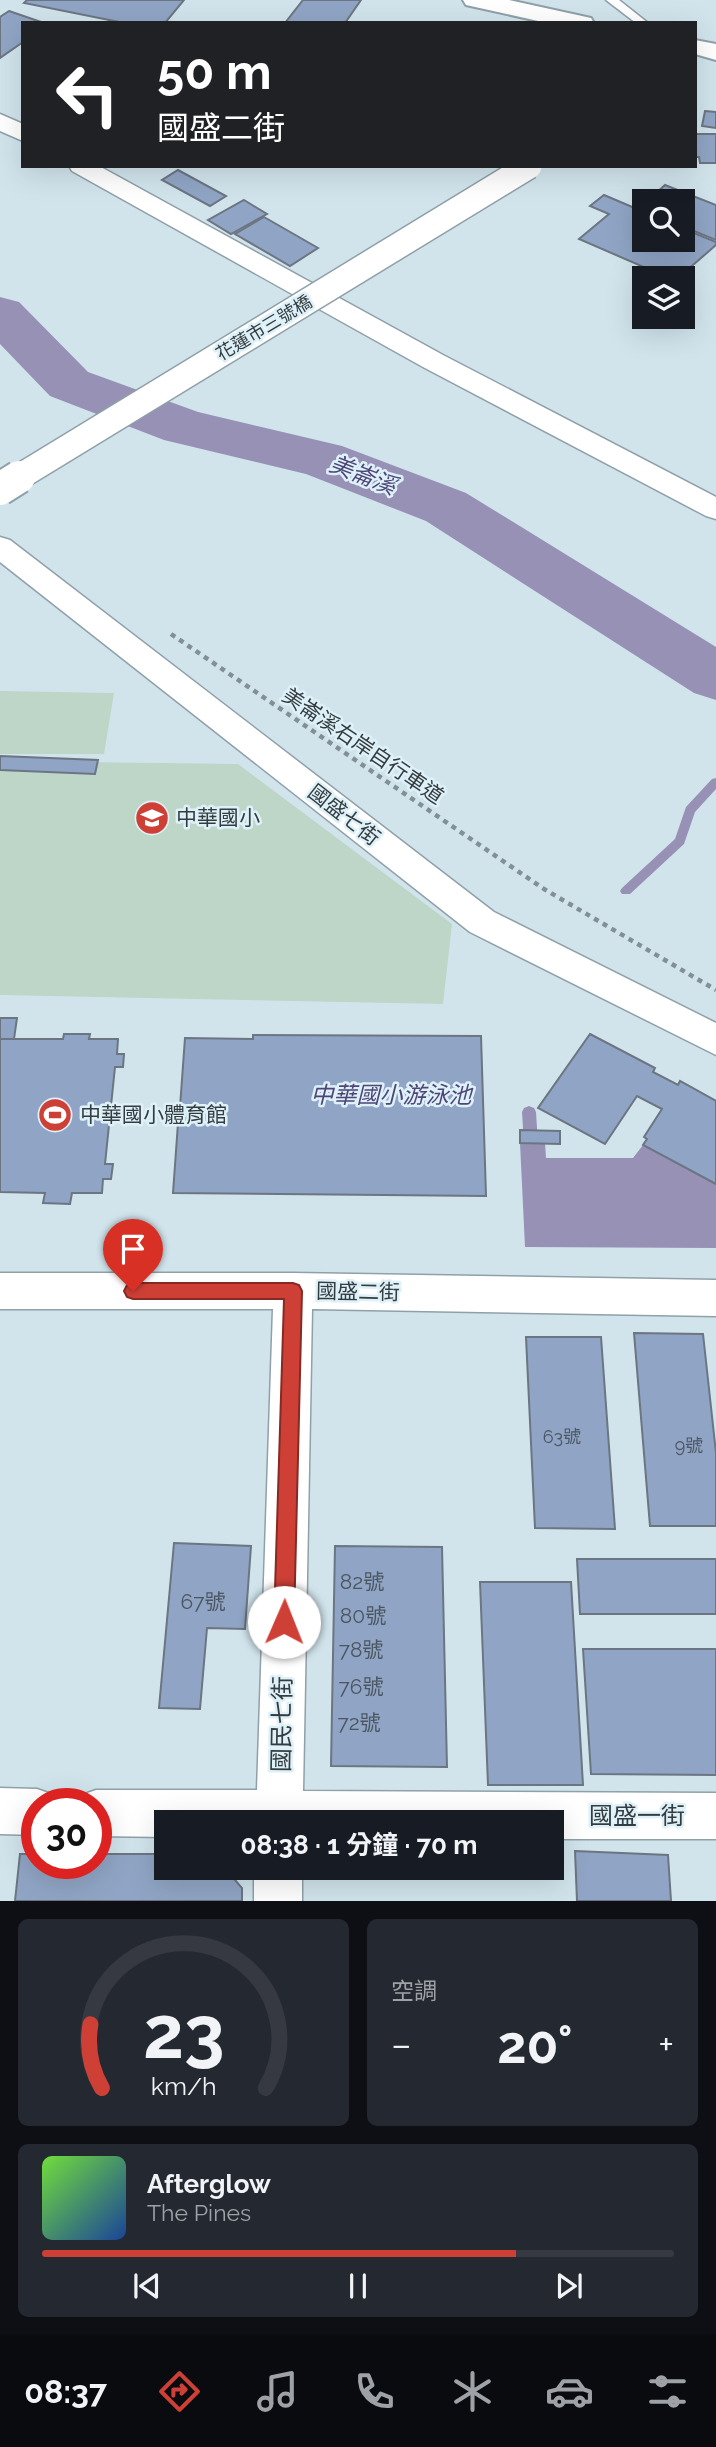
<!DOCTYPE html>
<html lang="zh-TW">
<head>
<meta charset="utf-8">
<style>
  :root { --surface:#171b24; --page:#242831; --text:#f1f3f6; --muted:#9ea1a6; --line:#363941; --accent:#ce4036 }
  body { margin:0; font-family:Raleway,"Noto Sans TC",sans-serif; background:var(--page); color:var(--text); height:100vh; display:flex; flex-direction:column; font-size:26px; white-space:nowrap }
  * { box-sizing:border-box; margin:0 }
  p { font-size:23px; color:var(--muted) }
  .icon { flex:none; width:38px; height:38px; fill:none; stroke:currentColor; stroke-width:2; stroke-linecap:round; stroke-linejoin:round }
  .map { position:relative; height:1901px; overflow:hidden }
  .side { display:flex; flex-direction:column; gap:18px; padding:18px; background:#0d0f14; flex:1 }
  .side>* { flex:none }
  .guide { position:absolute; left:21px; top:21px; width:676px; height:147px; border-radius:0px; box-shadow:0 7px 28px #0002; background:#202124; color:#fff; overflow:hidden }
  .controls { position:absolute; left:632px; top:189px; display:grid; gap:14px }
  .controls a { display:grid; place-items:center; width:63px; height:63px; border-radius:0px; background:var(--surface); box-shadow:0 7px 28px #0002; font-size:35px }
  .speed { position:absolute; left:21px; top:1788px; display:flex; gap:14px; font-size:35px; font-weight:700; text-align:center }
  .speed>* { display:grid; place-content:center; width:91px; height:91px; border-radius:50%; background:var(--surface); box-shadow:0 7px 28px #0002; line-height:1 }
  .speed .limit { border:10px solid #d22; background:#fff; color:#111 }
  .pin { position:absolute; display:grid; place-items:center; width:60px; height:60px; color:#fff; margin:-72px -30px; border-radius:50% 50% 50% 0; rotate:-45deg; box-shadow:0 0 7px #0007 }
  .pin .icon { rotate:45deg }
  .me { position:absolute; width:77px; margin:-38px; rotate:1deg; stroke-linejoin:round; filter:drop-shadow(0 0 5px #0008) }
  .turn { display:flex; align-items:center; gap:24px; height:147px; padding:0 21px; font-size:32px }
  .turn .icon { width:91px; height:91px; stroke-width:2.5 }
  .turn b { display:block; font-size:49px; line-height:60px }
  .big { font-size:52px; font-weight:700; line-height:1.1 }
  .side .tile { flex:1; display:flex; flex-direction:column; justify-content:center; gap:10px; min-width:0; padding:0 24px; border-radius:10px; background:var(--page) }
  .side .dial { align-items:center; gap:0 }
  .dial svg { height:182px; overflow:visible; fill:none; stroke:var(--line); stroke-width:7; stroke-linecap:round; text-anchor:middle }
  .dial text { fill:var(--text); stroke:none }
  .song { display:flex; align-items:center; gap:21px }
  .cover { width:84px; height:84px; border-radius:10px; background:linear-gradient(135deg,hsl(100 70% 55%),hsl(220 70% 35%)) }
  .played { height:7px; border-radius:4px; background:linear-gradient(90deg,var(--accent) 75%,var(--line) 75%) }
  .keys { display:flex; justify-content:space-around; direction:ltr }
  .heat { display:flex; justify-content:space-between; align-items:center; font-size:38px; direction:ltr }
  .side .tiles { flex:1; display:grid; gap:18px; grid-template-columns:1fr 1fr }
  .tile:last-child { grid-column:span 2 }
  .trip { position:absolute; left:154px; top:1810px; width:410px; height:70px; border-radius:0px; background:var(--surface); box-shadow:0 7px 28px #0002; font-weight:700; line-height:70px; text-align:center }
  .dock { display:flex; height:112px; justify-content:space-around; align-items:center; background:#090b0e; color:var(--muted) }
  .dock .icon { width:49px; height:49px }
  .dock .current { color:var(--accent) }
  .dock b { font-size:32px; color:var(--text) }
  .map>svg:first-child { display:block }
  .green { fill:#bdd6c8 }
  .water { fill:#9691b5 }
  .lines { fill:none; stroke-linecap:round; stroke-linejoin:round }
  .stream { fill:#9691b5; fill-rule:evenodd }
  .river { fill:#9691b5; fill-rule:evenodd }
  .building { fill:#90a5c5; stroke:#6c7582; stroke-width:2 }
  .lane-casing { stroke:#8fa0a8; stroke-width:3 }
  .street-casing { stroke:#8fa0a8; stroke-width:3 }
  .secondary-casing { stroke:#8fa0a8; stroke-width:4 }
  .path { stroke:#829095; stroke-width:4.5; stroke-dasharray:5 5; stroke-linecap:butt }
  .lane { fill:#fff; fill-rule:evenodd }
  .street { fill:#fff; fill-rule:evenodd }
  .secondary { fill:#fff; fill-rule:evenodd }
  .street-bridge-far1-casing { stroke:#8fa0a8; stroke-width:28; stroke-linecap:butt }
  .street-bridge-casing { stroke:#8fa0a8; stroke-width:36; stroke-linecap:butt }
  .street-bridge-far1 { stroke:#fff; stroke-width:25 }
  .street-bridge { stroke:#fff; stroke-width:32 }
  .route { fill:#ce4036; stroke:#862a23; stroke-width:2 }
  .labels { text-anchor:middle; stroke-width:5; stroke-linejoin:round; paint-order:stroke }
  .far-street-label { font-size:18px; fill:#343c3f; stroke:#def1f9 }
  .number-label { font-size:18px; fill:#4b5660 }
  .street-label { font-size:21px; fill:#343c3f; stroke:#def1f9 }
  .poi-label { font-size:21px; fill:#343c3f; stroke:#def1f9; text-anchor:start }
  .near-number-label { font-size:21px; fill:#4b5660 }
  .water-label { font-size:23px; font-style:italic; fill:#4f4678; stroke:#def1f9 }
  .near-street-label { font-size:24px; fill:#343c3f; stroke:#def1f9 }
</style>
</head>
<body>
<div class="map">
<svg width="716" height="1901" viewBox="0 0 716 1901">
  <rect width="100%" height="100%" fill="#d1e4ec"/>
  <g class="green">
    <path d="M0 691 114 693 104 754H0Z"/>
    <path d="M0 761 238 764 452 924 443 1004 0 995Z"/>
  </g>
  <path class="water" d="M520 1143H545L546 1158H633L643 1145 716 1184V1248L525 1247Z"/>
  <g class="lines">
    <g class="stream">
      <path d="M716 778V789L695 812 684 844 630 894H622L620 891 622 888 675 839 686 807 712 779Z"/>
      <path d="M529 1106 534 1108 536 1112 538 1145 536 1149 531 1151 526 1149 524 1145 522 1112 524 1108Z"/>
    </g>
    <path class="river" d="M0 297 19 302 88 372 198 412 342 446 466 493 716 647V700L694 693 426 521 306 474 164 440 50 396 0 344Z"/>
  </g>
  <g class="building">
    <path d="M27 0H184L165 23H124L24 3Z"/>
    <path d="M303 0H361L345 23H285Z"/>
    <path d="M9 11 44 23H23V42L0 58V17Z"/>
    <path d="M705 111 716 112V128L702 126Z"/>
    <path d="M695 134H716V163H700L699 157H695Z"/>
    <path d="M178 170 226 196 210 206 162 180Z"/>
    <path d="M665 185 716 205V240L682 226V201H647Z"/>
    <path d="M604 195 644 212V240H682V228L716 242V245L678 278H669L579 239 609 214 590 206Z"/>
    <path d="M244 200 267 214 231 234 208 220Z"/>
    <path d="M264 217 318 248 290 266 235 234Z"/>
    <path d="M0 756 98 760 95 774 0 770Z"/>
    <path d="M0 1018H17L14 1039H0Z"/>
    <path d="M64 1034H90L89 1039H118L117 1054H124L123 1067H115L105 1164H113L111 1179H103L102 1193H72L70 1204 43 1203 45 1193 0 1192V1039H63Z"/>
    <path d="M590 1034 655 1068 653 1072 678 1085 680 1081 716 1101V1184L643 1145 647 1139 644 1137 662 1109 637 1096 605 1144 538 1108Z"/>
    <path d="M253 1035 481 1036 486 1196 173 1193 178 1123 172 1121 169 1115 173 1109 180 1107 185 1038 253 1039Z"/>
    <path d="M520 1130 560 1131V1144L520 1143Z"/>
    <path d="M634 1333 703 1334 716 1453V1526H650Z"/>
    <path d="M526 1337H601L615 1529 535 1528Z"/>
    <path d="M174 1543 251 1546 245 1629 207 1628 200 1709 159 1708Z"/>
    <path d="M335 1546 442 1547 447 1767 331 1766Z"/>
    <path d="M577 1559H716V1614H580Z"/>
    <path d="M480 1582H571L583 1785H488Z"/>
    <path d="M583 1649H716V1775L591 1774Z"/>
    <path d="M575 1851 668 1855 671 1901H577Z"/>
    <path d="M20 1854H37V1864H96V1854H166V1867H224L242 1888V1901H15Z"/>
  </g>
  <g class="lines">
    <g class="lane-casing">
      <path id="lane" d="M606 0H619L648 23H636Z"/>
    </g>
    <g class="street-casing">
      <g id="street">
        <path d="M0 114 23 124V141L0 131Z"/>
        <path d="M69 166H99L443 355 716 497V519L706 516 423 367 72 171Z"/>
        <path d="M0 537 10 540 494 912 716 1023V1055L470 932 0 562Z"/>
        <path d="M0 1273H293L716 1280V1316L312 1309 303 1791 716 1793V1839H551V1822H166V1837L96 1836V1804H76L79 1796 96 1790H257L273 1309H0Z"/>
        <path d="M0 1788 37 1789 54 1795 57 1804H37V1835L0 1834Z"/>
        <rect x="254" y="1867" width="48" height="34"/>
      </g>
    </g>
    <g class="secondary-casing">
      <g id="secondary">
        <path d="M463 0H509L591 18 594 23H547L466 5Z"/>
        <path d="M695 40 716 44V60L695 54Z"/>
      </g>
    </g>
    <path class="path" d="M171 634 544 889 716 990"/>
    <use href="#lane" class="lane"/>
    <use href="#street" class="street"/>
    <use href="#secondary" class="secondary"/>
    <g class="street-bridge-far1-casing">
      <path id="street-bridge-far1" d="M16 479 529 166"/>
    </g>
    <g class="street-bridge-casing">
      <path id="street-bridge" d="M0 489 19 477"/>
    </g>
    <use href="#street-bridge-far1" class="street-bridge-far1"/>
    <use href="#street-bridge" class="street-bridge"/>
  </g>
  <path class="route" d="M133 1283H293L299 1285 302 1291 294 1622 291 1629 284 1632 277 1629 274 1622 284 1299H133L127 1297 124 1291 127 1285Z"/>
  <defs>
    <g id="school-disc" transform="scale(1.75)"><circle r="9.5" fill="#ce4036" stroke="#def1f9"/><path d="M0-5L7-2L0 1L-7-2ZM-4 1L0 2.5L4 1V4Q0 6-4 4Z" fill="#fff"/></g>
    <g id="stadium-disc" transform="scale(1.75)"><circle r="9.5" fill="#ce4036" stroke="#def1f9"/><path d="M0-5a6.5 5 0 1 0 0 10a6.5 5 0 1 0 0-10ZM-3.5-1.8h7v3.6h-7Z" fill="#fff"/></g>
  </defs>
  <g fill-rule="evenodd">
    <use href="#school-disc" x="152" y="818"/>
    <use href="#stadium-disc" x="55" y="1115"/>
  </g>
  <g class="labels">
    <g class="far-street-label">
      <text transform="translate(264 328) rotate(-31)" y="6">花蓮市三號橋</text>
    </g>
    <g class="number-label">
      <text x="562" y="1443">63號</text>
      <text x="689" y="1452">9號</text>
    </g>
    <g class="street-label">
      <text transform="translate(363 746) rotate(34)" y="7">美崙溪右岸自行車道</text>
      <text transform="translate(344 815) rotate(38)" y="7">國盛七街</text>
      <text transform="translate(358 1292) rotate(1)" y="7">國盛二街</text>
    </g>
    <g class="poi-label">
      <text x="176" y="825">中華國小</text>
      <text x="80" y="1122">中華國小體育館</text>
    </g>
    <g class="near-number-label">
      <text x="362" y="1589">82號</text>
      <text x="203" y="1609">67號</text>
      <text x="363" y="1623">80號</text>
      <text x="361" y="1657">78號</text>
      <text x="361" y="1694">76號</text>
      <text x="359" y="1730">72號</text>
    </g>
    <g class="water-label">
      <text transform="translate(363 475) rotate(21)" y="8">美崙溪</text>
      <text x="391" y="1103">中華國小游泳池</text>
    </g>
    <g class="near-street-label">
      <text transform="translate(282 1724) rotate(-89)" y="8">國民七街</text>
      <text x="637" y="1824">國盛一街</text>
    </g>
  </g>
</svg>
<div class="controls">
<a><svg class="icon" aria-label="search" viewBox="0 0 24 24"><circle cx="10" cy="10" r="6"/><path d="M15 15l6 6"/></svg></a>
<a><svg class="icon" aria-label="layers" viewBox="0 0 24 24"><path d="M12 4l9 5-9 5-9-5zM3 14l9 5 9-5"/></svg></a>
</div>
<div class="speed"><div class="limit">30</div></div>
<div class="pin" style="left:133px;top:1291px;background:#d93025"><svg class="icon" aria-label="arrive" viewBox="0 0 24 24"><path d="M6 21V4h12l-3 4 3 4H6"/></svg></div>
<svg class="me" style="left:284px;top:1622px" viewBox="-20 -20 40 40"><circle r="19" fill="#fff"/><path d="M0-13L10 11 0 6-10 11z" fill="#ce4036"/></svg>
<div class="trip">08:38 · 1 分鐘 · 70 m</div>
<div class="guide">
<div class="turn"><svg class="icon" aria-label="left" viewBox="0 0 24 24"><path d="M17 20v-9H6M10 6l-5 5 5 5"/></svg><div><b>50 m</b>國盛二街</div></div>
</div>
</div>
<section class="side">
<div class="tiles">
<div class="tile dial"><svg viewBox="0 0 100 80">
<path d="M14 69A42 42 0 1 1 86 69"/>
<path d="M14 69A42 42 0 0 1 9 41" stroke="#ce4036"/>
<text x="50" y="56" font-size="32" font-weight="700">23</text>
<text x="50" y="72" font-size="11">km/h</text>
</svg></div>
<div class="tile"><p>空調</p>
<div class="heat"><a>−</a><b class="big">20°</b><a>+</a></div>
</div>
<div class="tile">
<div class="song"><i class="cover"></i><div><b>Afterglow</b><p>The Pines</p></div></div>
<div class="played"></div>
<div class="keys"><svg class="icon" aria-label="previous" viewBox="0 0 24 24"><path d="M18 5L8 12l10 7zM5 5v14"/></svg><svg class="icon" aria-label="pause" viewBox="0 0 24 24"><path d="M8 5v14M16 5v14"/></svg><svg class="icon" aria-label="next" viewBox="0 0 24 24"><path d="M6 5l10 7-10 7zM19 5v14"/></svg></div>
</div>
</div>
</section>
<nav class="dock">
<b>08:37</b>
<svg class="icon current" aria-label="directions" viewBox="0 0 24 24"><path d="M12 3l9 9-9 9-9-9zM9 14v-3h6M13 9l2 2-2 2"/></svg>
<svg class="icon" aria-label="music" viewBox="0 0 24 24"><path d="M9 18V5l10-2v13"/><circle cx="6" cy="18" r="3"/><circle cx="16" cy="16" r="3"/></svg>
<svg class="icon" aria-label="phone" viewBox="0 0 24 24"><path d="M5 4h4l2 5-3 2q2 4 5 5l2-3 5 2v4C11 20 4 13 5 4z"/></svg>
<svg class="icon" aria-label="climate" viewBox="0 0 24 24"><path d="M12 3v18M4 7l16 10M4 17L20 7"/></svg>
<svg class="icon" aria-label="car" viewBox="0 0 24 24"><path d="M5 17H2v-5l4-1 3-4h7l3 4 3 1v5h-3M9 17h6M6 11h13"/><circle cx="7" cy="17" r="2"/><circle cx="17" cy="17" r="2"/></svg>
<svg class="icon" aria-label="filters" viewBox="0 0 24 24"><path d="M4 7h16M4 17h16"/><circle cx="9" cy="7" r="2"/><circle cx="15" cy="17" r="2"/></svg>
</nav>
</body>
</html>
